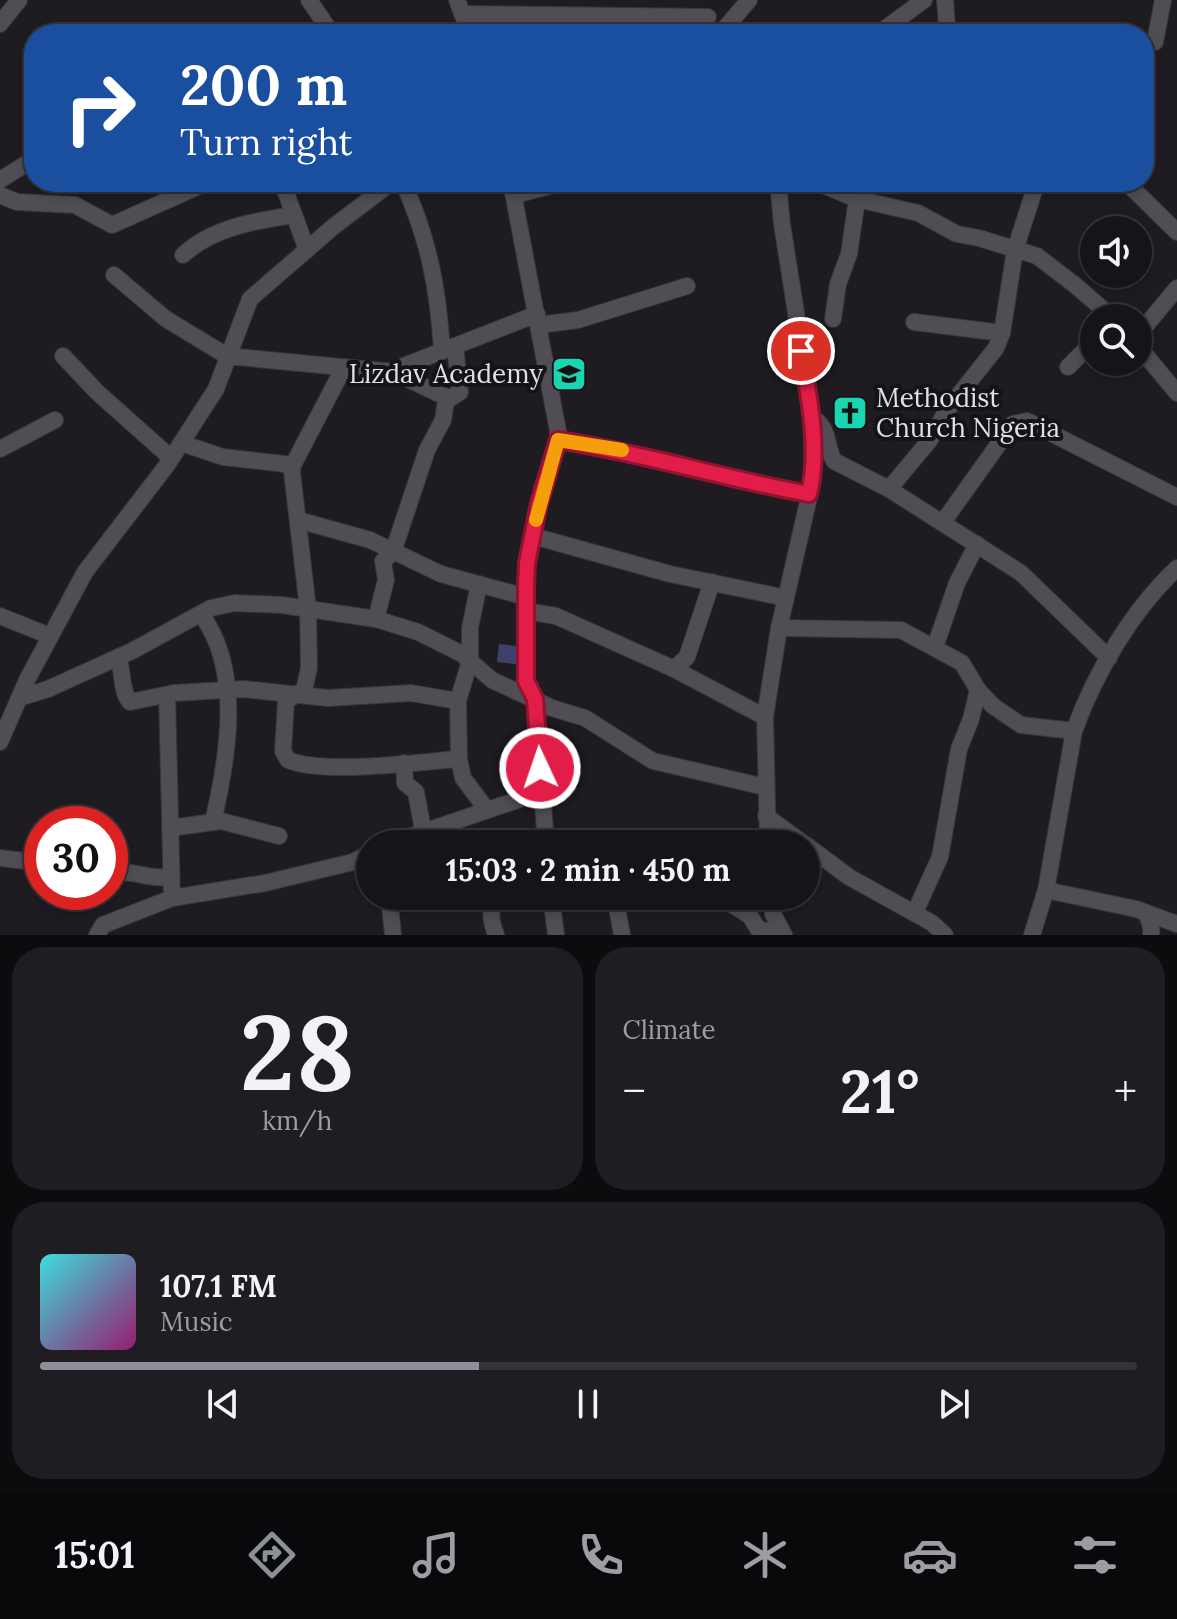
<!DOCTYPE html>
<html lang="en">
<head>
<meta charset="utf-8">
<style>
  :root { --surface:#161419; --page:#1f1d22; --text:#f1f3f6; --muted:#9e9ea2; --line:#353338; --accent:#8c9099 }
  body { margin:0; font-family:Lora,serif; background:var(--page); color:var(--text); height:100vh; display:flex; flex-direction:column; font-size:30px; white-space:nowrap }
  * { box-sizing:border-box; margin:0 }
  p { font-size:26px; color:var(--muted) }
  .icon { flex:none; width:44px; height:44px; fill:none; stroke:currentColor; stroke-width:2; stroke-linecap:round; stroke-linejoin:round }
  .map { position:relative; height:935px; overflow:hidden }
  .details { display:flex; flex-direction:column; gap:12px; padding:12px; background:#0c0b0e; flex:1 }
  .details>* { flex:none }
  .guide { position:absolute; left:24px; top:24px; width:1130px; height:168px; border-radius:32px; box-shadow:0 4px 12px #0003,0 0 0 2px var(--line); background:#1a4fa0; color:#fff; overflow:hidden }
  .fabs { position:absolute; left:1080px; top:216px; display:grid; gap:16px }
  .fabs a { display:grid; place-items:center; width:72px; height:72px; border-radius:50%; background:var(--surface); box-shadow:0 4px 12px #0003,0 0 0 2px var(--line); font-size:40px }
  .speed { position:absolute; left:24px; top:806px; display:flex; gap:16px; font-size:40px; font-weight:700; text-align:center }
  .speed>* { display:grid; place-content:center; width:104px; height:104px; border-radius:50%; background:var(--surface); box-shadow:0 4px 12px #0003,0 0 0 2px var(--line); line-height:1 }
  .speed .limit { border:12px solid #d22; background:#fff; color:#111 }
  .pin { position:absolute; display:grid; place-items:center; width:68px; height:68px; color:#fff; margin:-34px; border:4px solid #fff; border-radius:50%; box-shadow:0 2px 8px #0007 }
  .me { position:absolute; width:88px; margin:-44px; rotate:357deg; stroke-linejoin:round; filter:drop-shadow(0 0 6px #0008) }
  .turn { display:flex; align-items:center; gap:28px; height:168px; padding:0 24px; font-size:36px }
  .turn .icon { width:104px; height:104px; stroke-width:2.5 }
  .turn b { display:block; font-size:56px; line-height:68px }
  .big { font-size:60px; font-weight:800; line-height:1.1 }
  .details .widget { flex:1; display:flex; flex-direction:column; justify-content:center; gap:12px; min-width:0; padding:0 28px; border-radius:32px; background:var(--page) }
  .details .dial { align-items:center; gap:0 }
  .dial b { font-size:104px; line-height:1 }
  .song { display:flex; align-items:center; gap:24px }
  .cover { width:96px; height:96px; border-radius:12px; background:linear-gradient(135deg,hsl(180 70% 55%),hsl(320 70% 35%)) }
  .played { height:8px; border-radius:4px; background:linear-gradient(90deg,var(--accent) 40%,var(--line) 40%) }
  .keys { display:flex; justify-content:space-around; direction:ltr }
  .heat { display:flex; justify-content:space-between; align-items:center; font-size:44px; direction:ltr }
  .details .tiles { flex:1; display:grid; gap:12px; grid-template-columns:1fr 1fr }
  .widget:last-child { grid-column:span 2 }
  .trip { position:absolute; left:356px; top:830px; width:464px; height:80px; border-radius:40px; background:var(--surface); box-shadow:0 4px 12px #0003,0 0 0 2px var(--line); font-weight:800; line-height:80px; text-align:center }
  .menu { display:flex; height:128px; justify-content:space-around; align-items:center; background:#09080a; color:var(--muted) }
  .menu .icon { width:56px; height:56px }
  .menu .on { color:var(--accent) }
  .menu b { font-size:36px; color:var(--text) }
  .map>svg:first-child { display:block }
  .building { fill:#3f406c }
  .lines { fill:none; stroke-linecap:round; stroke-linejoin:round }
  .minor-casing { stroke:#38363b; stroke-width:18 }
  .minor { stroke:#504d54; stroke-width:16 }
  .route-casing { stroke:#92132f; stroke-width:20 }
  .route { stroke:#e11d48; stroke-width:14 }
  .slow { stroke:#f59e0b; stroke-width:14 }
  .labels { text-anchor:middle; stroke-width:8; stroke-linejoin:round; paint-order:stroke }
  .poi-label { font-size:26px; fill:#e2e0e5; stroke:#151218; text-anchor:end }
</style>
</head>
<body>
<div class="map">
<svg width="1177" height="935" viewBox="0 0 1177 935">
  <rect width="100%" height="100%" fill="#1e1b21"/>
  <path class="building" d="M499 644 526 647 524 665 497 662Z"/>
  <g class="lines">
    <g class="minor-casing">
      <g id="minor">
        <path d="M309 0 332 34"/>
        <path d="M457 0 470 34"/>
        <path d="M945 0 947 27 949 34"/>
        <path d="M462 14 708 17"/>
        <path d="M0 24 19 0"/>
        <path d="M720 34 749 0"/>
        <path d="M878 34 924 0"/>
        <path d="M1155 42 1163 0"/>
        <path d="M0 180 34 159"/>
        <path d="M282 182 307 250"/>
        <path d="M403 182C429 240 438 288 442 351"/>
        <path d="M511 182 558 431V441L539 503 527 563 526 681 530 692 535 699 546 844"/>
        <path d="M815 182 857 199 918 213 957 234 979 238 1037 256 1075 285 1113 318"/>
        <path d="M1126 182 1177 232"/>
        <path d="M0 195 17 202 75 205 112 225 208 182"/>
        <path d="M515 195 565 182"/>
        <path d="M183 255C213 227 255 221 294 215"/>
        <path d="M114 275 166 319 227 356 383 371H391L537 314"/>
        <path d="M833 319 838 284 849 254 857 199"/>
        <path d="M914 322 1002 333"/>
        <path d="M539 325 578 320 687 286"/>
        <path d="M1138 335 1177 288"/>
        <path d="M1138 346 1177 393"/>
        <path d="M63 356 97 392 171 458"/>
        <path d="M344 367 293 465 292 472 308 609 309 668 304 690 286 701 283 751 288 760C324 775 418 762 459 759"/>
        <path d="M1068 367 1094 341"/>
        <path d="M391 371 448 398"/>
        <path d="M811 417C830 427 825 444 834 461L889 489 1021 573 1109 658"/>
        <path d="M558 440C643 453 725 478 809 494"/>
        <path d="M181 443 223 457 293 465"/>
        <path d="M0 449 55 420"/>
        <path d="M889 489 929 441 947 410 996 348 1002 333 1015 250 1037 182"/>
        <path d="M298 520 370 540 441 574 526 597"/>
        <path d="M943 522 1013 424 1027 421 1177 497"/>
        <path d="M533 536 670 574 786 598"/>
        <path d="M479 584 470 628V661L458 701 459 759 463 778 487 810"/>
        <path d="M526 611 556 616 674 669 765 717"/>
        <path d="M201 614C243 671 228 757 213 822"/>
        <path d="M0 616 50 636"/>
        <path d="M376 619 386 580 383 561 393 552 427 450 443 420 446 401 460 392 455 346"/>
        <path d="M779 628 901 630 962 663 978 690 993 706 1021 725 1074 731"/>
        <path d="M935 647 957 583 977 544"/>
        <path d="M118 657C124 672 120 690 130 702L174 693 243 689 328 698 411 693 458 701"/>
        <path d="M674 669 687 657 712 582"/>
        <path d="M167 695 172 898"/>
        <path d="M19 698 48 689 132 651 211 608 235 603 282 605 376 619 418 632 462 654 492 680 552 708 585 718 653 761 765 787"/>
        <path d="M0 742 27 680 85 572 167 465 216 389 250 299 333 227 392 182"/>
        <path d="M404 763 405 783 416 792 423 830"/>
        <path d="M766 816 804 844"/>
        <path d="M170 828 221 821 279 836"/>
        <path d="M388 844 541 792"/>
        <path d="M768 844 765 717 779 628 813 480 811 408 782 224 778 182"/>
        <path d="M806 845 849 877 932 923 945 935"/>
        <path d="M0 858 42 863"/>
        <path d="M110 875C133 868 147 880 171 877"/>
        <path d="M1046 890 1136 909 1177 924"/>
        <path d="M389 896 393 935"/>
        <path d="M551 896 556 935"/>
        <path d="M615 896 622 935"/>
        <path d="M719 896 750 916 758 929 784 935"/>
        <path d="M772 896 773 914 784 935"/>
        <path d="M915 912 940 857 959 749 971 719 978 690"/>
        <path d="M1147 914 1151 927V935"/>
        <path d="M97 935 103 925 172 898 265 883 353 862 370 853"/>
        <path d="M496 935C490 919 487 904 505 896"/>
        <path d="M1032 935 1046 890 1074 731C1095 673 1132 610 1177 568"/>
      </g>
    </g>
    <use href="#minor" class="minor"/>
  </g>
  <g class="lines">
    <g class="route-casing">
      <path id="route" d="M540 768 535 699 526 681V586L527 563 539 503 558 440C643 453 725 479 809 494 820 449 809 397 801 351"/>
    </g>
    <use href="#route" class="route"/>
    <path class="slow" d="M536 520 558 440 622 450"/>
  </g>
  <defs>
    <g id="school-square" transform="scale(1.8)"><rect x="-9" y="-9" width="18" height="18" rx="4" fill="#1bd5b1" stroke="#151218"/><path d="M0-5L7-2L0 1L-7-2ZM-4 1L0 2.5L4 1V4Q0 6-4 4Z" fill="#111"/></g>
    <g id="church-square" transform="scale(1.8)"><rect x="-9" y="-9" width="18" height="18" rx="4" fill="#1bd5b1" stroke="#151218"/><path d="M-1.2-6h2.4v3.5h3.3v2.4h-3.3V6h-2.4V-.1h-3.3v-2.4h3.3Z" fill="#111"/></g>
  </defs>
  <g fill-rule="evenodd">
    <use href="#school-square" x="569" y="374"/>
    <use href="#church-square" x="850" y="413"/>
  </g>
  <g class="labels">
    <g class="poi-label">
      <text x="543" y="383">Lizdav Academy</text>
      <text x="876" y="407" text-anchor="start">Methodist<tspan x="876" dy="30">Church Nigeria</tspan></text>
    </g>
  </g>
</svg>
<div class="fabs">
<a><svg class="icon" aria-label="sound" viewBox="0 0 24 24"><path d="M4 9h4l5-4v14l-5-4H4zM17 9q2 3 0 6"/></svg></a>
<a><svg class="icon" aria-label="search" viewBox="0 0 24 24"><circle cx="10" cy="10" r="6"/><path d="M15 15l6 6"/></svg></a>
</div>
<div class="speed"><div class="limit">30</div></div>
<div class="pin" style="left:801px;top:351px;background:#d93025"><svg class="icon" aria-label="arrive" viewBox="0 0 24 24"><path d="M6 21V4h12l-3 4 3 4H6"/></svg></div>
<svg class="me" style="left:540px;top:768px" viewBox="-20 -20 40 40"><circle r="17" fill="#e11d48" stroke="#fff" stroke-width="3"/><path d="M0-11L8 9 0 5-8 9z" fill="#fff"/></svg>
<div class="trip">15:03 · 2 min · 450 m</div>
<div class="guide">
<div class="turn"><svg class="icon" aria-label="right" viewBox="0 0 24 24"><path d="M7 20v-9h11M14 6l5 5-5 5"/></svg><div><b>200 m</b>Turn right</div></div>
</div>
</div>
<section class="details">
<div class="tiles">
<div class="widget dial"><b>28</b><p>km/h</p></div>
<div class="widget"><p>Climate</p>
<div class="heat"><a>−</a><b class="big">21°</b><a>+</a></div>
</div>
<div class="widget">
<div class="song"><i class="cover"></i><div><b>107.1 FM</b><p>Music</p></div></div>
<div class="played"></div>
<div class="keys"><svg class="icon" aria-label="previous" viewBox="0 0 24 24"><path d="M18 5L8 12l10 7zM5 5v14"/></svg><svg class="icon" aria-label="pause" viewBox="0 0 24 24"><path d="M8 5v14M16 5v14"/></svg><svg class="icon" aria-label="next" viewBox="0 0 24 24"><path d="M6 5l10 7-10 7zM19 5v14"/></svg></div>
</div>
</div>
</section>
<nav class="menu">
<b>15:01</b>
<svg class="icon on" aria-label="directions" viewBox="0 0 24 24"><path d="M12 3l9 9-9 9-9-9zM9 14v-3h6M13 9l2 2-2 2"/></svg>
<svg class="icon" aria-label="music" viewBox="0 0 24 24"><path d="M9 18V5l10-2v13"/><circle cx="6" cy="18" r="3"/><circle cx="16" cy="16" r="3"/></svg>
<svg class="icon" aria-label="phone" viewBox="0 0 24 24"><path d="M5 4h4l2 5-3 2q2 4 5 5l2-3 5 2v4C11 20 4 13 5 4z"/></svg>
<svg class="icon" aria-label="climate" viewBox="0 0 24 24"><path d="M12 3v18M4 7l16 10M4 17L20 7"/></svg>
<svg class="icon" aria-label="car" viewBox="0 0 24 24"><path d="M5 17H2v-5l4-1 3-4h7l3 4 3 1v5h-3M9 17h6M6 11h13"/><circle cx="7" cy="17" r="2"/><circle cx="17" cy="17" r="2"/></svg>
<svg class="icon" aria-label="filters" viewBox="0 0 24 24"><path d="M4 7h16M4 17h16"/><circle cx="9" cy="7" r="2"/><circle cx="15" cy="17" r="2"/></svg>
</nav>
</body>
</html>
